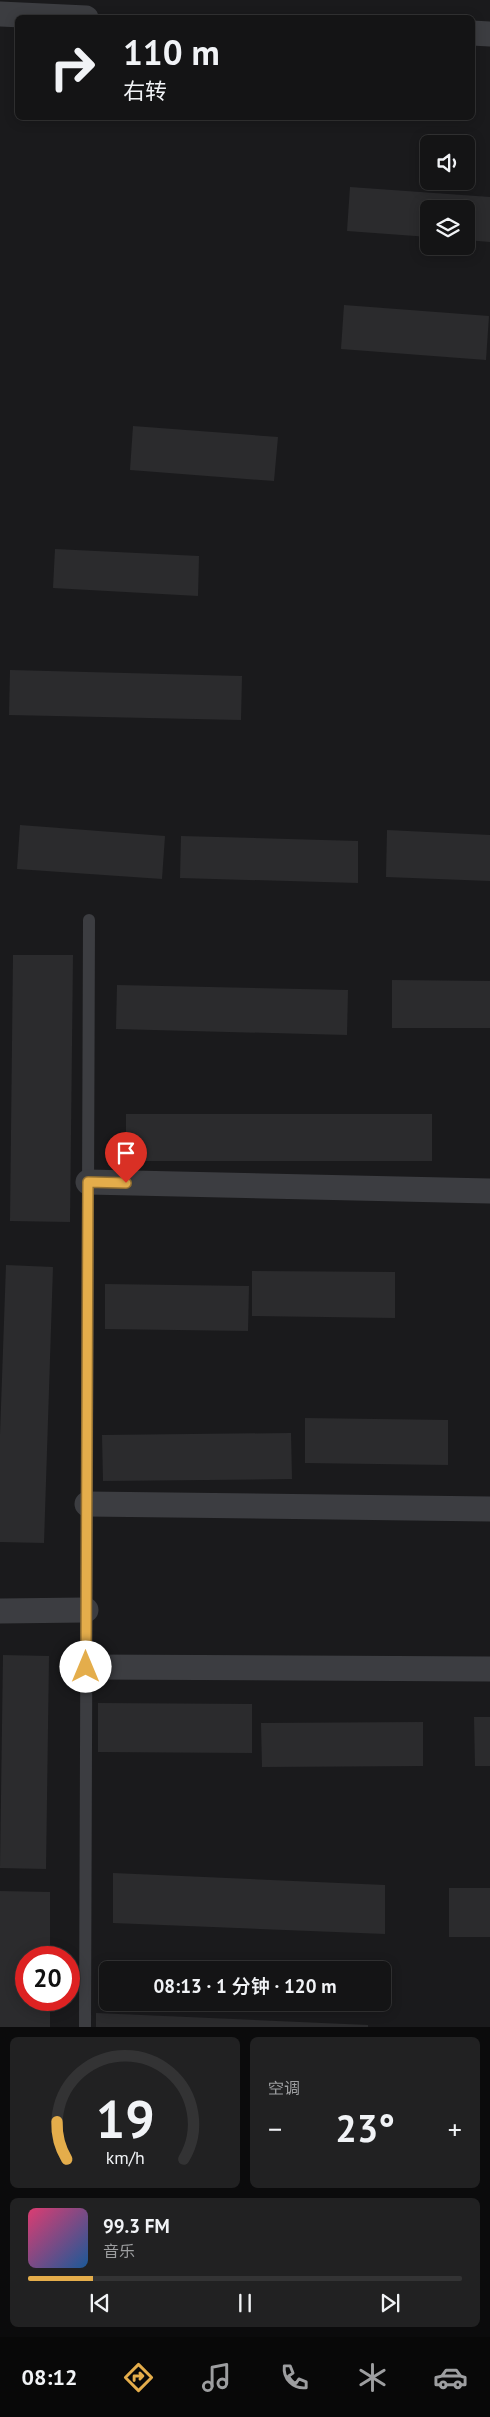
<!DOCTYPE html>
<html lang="zh">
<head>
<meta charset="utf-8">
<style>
  :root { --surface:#141415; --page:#212122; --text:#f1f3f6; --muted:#9d9ea0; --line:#333334; --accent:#e4ad4b }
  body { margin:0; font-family:"PT Sans","Noto Sans SC",sans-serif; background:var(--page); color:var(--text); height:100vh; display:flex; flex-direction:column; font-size:19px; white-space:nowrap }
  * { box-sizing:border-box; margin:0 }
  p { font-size:16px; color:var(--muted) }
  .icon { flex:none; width:28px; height:28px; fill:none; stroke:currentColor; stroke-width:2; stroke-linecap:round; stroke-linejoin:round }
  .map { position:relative; height:2027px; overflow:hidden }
  .sheet { display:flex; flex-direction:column; gap:10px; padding:10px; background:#0b0b0c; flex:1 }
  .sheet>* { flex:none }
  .top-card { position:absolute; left:15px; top:15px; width:460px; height:105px; border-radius:8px; box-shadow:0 2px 12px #0003,0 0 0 1px var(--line); background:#141415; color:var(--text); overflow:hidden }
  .tools { position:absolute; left:420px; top:135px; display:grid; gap:10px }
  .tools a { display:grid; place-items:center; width:55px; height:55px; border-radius:8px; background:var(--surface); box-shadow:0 2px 12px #0003,0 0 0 1px var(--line); font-size:25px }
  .speed { position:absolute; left:15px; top:1946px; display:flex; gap:10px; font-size:25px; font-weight:700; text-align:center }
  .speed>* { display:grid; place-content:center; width:65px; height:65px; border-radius:50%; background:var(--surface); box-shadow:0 2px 12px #0003,0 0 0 1px var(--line); line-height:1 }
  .speed .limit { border:8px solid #d22; background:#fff; color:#111 }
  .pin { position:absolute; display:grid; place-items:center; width:42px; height:42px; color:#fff; margin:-51px -21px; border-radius:50% 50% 50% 0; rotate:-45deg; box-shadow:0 0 5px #0007 }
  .pin .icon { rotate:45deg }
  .me { position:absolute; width:55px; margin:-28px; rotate:0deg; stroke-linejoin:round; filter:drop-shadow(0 0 4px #0008) }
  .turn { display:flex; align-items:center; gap:18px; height:105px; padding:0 25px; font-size:22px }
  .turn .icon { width:65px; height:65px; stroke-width:2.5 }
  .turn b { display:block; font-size:35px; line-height:42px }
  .big { font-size:38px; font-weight:600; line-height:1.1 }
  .sheet .card { flex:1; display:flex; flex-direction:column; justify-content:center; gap:8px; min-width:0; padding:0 18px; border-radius:8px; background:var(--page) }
  .sheet .dial { align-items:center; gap:0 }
  .dial svg { height:130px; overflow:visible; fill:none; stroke:var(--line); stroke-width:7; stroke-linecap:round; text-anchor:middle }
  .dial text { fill:var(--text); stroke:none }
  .song { display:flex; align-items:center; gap:15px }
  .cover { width:60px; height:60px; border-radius:8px; background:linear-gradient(135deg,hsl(340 70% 55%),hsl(210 70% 35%)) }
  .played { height:5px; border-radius:2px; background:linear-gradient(90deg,var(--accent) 15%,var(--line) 15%) }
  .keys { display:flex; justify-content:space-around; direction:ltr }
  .heat { display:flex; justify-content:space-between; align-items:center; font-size:28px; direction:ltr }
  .sheet .tiles { flex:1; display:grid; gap:10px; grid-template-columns:1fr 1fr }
  .card:last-child { grid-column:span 2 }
  .trip { position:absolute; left:99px; top:1961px; width:292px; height:50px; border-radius:8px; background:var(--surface); box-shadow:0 2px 12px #0003,0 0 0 1px var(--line); font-weight:600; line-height:50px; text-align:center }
  .dock { display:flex; height:80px; justify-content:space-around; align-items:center; background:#080808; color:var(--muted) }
  .dock .icon { width:35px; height:35px }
  .dock .current { color:var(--accent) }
  .dock b { font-size:22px; color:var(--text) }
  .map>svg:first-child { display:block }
  .building { fill:#2b2b2d }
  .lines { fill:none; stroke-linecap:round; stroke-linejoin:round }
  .lane { stroke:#3c3d41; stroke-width:12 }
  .street { stroke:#3c3d41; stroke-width:25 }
  .route-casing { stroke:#947031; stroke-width:12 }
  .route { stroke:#e4ad4b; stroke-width:9 }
</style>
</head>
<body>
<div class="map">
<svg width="490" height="2027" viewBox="0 0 490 2027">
  <rect width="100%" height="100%" fill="#1a1a1c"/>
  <g class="building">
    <path d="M350 187 490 197V242L466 240V209H429V237L347 231Z"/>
    <path d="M344 305 489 316 486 360 341 349Z"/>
    <path d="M133 426 278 437 274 481 130 470Z"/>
    <path d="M55 549 199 556 198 596 53 588Z"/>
    <path d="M10 670 242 676 241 720 9 715Z"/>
    <path d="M20 825 165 836 162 879 17 869Z"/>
    <path d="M387 830 490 835V881L386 877Z"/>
    <path d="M181 836 358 841V883L180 878Z"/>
    <path d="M13 955H73L70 1222 10 1221Z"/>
    <path d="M392 980 490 981V1028H392Z"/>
    <path d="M117 985 348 990 347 1035 116 1029Z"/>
    <rect x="126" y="1114" width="306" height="47"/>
    <path d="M6 1265 53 1267 44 1543 0 1542V1435Z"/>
    <path d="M252 1271 395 1272V1318L252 1316Z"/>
    <path d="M105 1284 249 1286 248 1331 105 1329Z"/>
    <path d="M305 1418 448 1420V1465L305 1463Z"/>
    <path d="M291 1433 292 1479 103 1481 102 1435Z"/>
    <path d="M3 1655 49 1656 46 1869 0 1868Z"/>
    <path d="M98 1703 252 1704V1753L98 1752Z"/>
    <path d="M474 1717H490V1766H475Z"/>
    <path d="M423 1722V1766L262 1767 261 1723Z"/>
    <path d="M113 1873 385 1885V1934L113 1923Z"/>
    <rect x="449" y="1888" width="41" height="49"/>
    <path d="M0 1891 50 1892V1958H26V2000H50V2027H0Z"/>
    <path d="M96 2013 368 2025V2027H96Z"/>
  </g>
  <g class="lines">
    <path class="lane" d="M85 2027 89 920"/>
    <g class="street">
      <path d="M0 14 86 18"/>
      <path d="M472 33 490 34"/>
      <path d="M88 1182 490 1191"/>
      <path d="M87 1504 490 1509"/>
      <path d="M0 1611 86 1610"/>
      <path d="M86 1667 490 1669"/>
    </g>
  </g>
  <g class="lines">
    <g class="route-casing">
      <path id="route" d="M86 1667 88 1182 126 1183"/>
    </g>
    <use href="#route" class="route"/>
  </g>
</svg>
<div class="tools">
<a><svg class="icon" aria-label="sound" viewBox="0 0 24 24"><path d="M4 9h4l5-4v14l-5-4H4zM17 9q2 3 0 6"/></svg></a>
<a><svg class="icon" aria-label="layers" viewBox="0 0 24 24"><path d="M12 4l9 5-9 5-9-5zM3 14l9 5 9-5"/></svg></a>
</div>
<div class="speed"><div class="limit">20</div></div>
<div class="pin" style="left:126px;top:1183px;background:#d93025"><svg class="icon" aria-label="arrive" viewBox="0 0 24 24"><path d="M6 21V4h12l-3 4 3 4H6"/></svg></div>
<svg class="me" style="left:86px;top:1667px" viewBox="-20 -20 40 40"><circle r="19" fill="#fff"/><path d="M0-13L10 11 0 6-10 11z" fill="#e4ad4b"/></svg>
<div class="trip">08:13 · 1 分钟 · 120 m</div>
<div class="top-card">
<div class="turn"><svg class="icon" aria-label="right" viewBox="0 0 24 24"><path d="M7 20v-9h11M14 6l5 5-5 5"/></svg><div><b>110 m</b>右转</div></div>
</div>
</div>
<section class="sheet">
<div class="tiles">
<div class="card dial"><svg viewBox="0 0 100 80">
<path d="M14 69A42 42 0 1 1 86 69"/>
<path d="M14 69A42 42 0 0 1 8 46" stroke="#e4ad4b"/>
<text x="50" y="56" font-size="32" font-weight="700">19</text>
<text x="50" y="72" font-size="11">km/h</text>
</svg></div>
<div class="card"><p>空调</p>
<div class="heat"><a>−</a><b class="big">23°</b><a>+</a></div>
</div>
<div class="card">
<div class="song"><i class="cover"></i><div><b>99.3 FM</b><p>音乐</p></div></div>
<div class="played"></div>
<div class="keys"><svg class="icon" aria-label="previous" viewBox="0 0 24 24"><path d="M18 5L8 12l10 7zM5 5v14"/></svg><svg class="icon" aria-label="pause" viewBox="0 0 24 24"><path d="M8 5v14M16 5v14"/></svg><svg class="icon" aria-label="next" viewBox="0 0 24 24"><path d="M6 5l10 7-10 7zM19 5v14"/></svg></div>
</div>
</div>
</section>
<nav class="dock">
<b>08:12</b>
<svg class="icon current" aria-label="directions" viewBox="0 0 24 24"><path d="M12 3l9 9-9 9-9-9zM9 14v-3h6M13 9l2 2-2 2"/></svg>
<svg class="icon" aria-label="music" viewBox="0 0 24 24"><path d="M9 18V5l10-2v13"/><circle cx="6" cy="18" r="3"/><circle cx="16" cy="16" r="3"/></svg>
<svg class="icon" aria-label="phone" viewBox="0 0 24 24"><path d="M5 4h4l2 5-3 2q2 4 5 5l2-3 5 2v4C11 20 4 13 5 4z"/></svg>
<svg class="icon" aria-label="climate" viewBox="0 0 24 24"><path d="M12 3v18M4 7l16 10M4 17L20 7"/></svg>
<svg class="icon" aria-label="car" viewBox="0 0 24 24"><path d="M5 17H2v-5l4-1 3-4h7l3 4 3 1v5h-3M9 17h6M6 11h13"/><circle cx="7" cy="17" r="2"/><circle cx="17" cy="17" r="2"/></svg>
</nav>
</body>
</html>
